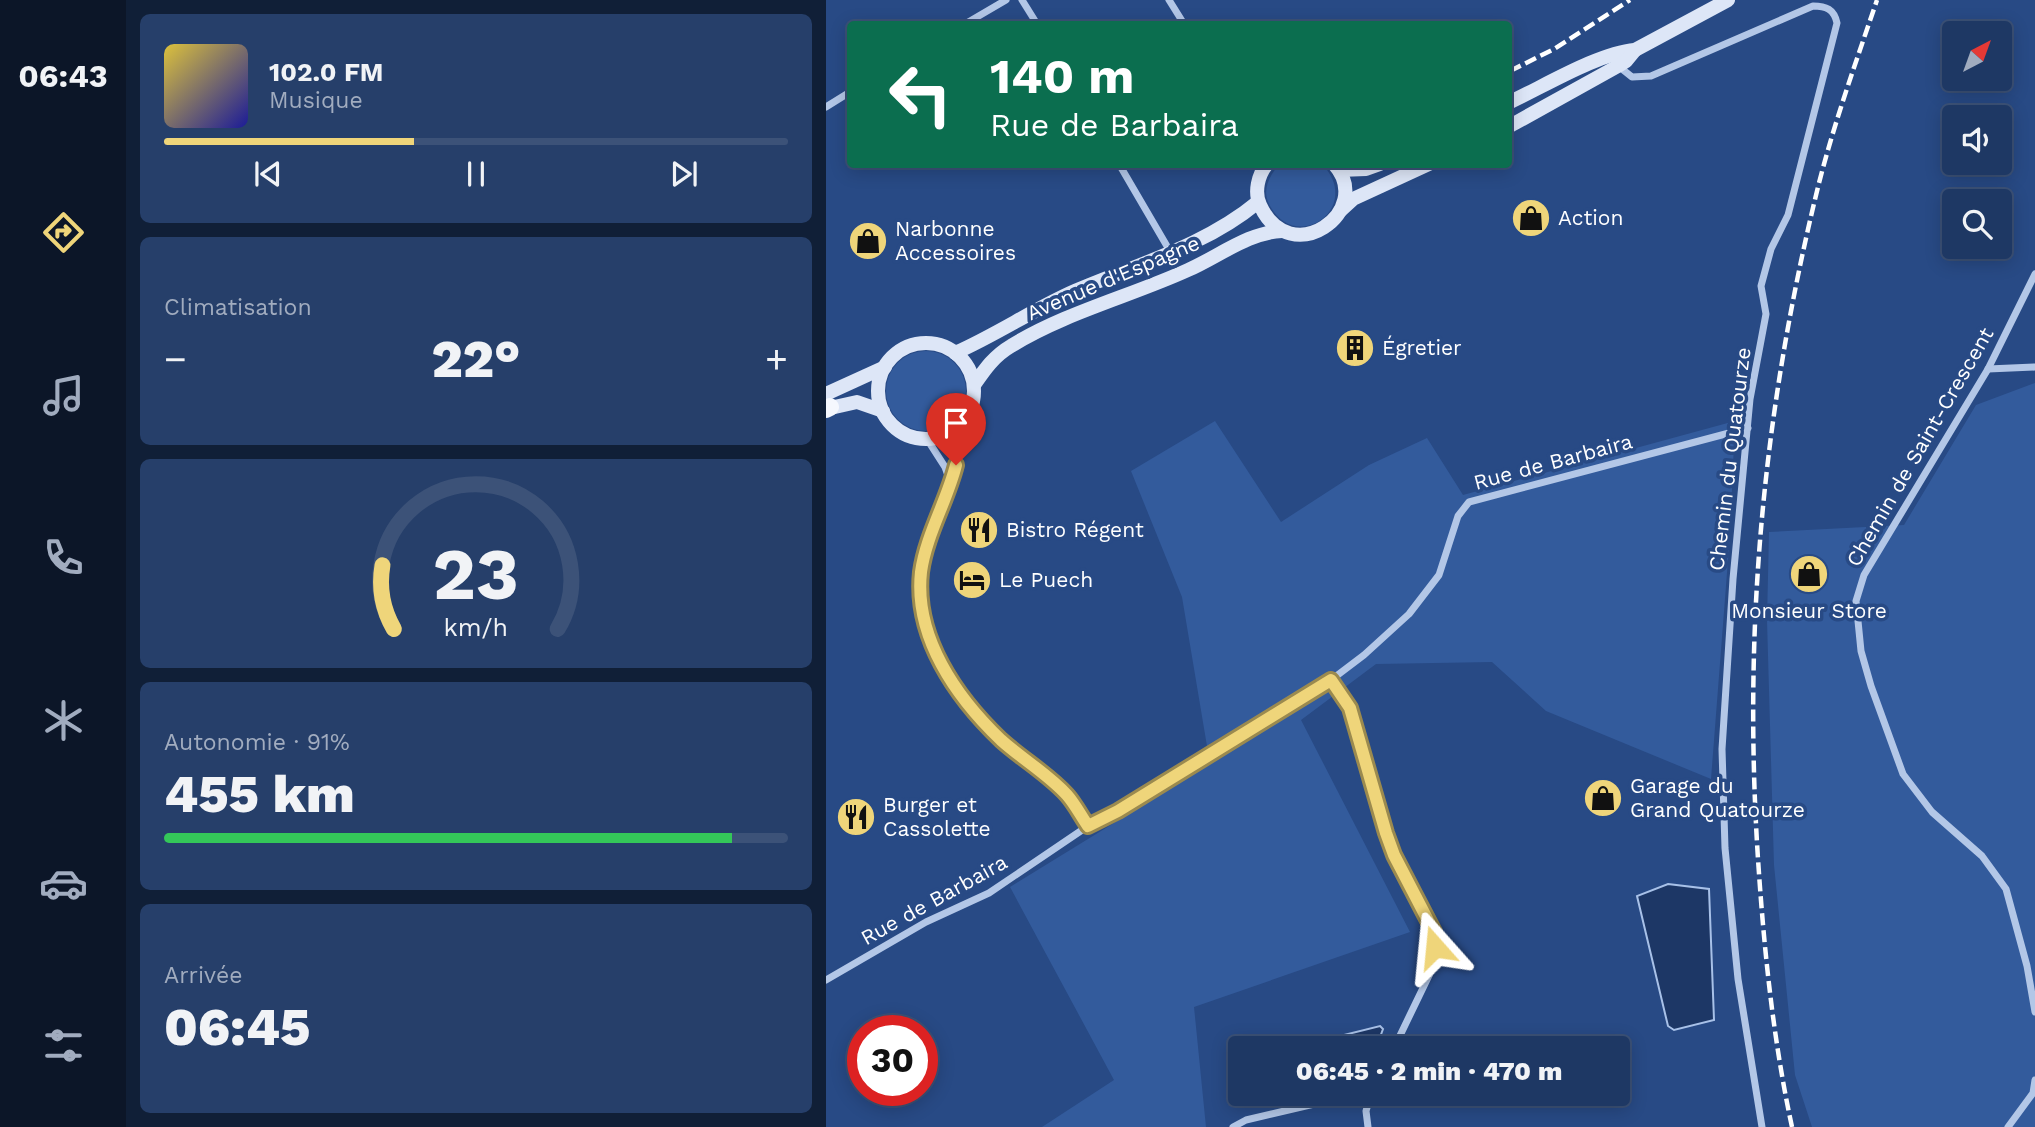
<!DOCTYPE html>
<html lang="fr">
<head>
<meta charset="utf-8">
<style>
  :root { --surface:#1e3864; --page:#263f6a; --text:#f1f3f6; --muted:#a1acbf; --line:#3c5278; --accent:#efd57a }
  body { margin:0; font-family:"Work Sans",sans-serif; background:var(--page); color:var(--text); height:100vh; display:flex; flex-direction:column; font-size:26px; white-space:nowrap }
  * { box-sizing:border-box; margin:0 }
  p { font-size:23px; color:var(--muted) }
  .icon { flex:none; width:38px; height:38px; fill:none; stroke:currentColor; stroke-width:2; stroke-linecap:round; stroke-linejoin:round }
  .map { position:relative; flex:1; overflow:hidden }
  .panel { display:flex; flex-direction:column; gap:14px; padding:14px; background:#101f37; width:700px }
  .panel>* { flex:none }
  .top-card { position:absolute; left:21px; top:21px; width:665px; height:147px; border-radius:7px; box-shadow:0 4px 18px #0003,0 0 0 2px var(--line); background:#0b6e4f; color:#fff; overflow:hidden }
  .needle { width:46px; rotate:41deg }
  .buttons { position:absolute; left:1116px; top:21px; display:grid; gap:14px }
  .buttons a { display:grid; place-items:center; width:70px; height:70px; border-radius:7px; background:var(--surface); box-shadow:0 4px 18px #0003,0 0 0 2px var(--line); font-size:35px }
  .speed { position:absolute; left:21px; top:1015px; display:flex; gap:14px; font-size:35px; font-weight:700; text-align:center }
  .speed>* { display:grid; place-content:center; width:91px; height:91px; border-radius:50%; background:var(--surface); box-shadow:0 4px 18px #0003,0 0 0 2px var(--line); line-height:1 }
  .speed .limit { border:10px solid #d22; background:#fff; color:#111 }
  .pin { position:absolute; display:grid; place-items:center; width:60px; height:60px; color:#fff; margin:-72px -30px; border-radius:50% 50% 50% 0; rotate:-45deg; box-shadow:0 0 7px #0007 }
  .pin .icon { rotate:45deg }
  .me { position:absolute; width:77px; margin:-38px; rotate:342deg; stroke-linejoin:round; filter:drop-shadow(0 0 5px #0008) }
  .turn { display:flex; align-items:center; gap:24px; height:147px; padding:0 28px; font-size:32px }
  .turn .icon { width:91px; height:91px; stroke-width:2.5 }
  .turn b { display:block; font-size:49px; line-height:60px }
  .big { font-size:52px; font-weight:800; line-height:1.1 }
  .panel .tile { flex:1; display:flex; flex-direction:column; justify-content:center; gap:10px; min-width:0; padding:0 24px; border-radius:10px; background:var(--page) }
  .panel .dial { align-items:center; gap:0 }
  .dial svg { height:182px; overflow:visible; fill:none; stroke:var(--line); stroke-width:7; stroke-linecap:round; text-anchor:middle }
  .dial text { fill:var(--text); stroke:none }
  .song { display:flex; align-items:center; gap:21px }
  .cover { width:84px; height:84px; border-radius:10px; background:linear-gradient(135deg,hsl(50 70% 55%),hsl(240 70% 35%)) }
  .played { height:7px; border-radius:4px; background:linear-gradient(90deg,var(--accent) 40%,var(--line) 40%) }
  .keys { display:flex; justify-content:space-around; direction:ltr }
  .heat { display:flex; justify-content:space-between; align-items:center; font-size:38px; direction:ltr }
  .charge { height:10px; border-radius:5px; background:linear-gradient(90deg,#34c759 91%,var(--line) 0) }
  .trip { position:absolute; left:402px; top:1036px; width:402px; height:70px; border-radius:7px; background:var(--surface); box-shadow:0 4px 18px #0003,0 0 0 2px var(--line); font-weight:800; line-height:70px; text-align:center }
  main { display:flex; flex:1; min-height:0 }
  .tabs { display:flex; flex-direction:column; width:126px; justify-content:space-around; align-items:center; background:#0c1628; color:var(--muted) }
  .tabs .icon { width:49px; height:49px }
  .tabs .selected { color:var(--accent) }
  .tabs b { font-size:32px; color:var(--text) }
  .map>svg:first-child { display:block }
  .green { fill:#335b9c }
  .water { fill:#1d3766; stroke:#a8c1e8; stroke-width:2 }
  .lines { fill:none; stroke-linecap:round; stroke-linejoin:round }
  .street { stroke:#b3c7e7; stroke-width:7 }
  .secondary { stroke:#dde6f7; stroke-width:14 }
  .primary { stroke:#f5f8fe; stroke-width:18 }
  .rail { stroke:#fff; stroke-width:4.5; stroke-dasharray:12 5; stroke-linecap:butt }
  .route-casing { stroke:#9b8a4f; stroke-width:18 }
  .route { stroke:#efd57a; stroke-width:12 }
  .labels { text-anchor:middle; stroke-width:7; stroke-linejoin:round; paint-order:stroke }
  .poi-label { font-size:21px; fill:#fff; stroke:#284a85; text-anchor:start }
  .street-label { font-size:21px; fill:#fff; stroke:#284a85 }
</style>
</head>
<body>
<main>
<nav class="tabs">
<b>06:43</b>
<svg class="icon selected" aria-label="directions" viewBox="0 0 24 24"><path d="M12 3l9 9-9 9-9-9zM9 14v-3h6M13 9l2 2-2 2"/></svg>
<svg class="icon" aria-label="music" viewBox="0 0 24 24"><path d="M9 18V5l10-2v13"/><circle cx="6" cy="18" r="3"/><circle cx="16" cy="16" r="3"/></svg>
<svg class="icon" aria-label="phone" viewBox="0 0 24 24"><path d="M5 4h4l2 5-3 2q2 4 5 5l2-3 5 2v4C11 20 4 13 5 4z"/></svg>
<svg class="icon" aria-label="climate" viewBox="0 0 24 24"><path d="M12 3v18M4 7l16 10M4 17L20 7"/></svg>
<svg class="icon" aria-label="car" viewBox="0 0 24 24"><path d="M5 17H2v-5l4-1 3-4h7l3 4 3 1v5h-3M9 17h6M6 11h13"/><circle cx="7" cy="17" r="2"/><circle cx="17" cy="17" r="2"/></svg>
<svg class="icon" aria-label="filters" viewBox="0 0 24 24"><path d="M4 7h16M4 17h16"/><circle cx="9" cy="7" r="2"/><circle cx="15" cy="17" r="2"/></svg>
</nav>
<section class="panel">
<div class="tile">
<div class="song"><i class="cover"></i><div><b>102.0 FM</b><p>Musique</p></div></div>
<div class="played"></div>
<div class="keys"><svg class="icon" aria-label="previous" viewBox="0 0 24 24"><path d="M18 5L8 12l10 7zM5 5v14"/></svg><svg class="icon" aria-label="pause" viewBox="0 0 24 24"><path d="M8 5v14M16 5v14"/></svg><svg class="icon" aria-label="next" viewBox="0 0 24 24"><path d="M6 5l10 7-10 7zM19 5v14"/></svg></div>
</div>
<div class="tile"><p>Climatisation</p>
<div class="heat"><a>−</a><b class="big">22°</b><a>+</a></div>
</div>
<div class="tile dial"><svg viewBox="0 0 100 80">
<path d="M14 69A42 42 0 1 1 86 69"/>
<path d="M14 69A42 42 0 0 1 9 41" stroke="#efd57a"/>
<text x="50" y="56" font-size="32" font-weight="700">23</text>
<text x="50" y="72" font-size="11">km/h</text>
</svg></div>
<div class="tile"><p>Autonomie · 91%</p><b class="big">455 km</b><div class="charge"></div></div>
<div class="tile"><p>Arrivée</p><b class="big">06:45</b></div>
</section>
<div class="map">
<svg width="1209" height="1127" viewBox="0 0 1209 1127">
  <rect width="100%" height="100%" fill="#284a85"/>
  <g class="green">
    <path d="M453 165H497C537 209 469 255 443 204 436 190 443 176 453 165Z"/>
    <circle cx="100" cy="391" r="40"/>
    <path d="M1209 383V1127H986L969 1075 948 865 941 620 943 532 1078 525 1150 405Z"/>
    <path d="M389 421 455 522 543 465 601 438 637 495 909 421 904 534 885 779 720 711 666 662 550 664 475 720 584 932 368 1007 380 1127H216L288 1080 184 887 384 764 356 597 305 471Z"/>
  </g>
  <g class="water">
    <path d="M842 884 883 889 888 1020 848 1030 842 1026 811 896Z"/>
    <path d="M554 1026 557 1029 550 1048H521L518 1035Z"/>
  </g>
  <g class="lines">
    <g class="street">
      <path d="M196 0 211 24"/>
      <path d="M343 0 358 24"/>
      <path d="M139 24 180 0"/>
      <path d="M791 65 806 77 825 76 987 6C1000 6 1008 9 1011 23L962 215 945 249 935 286 940 314 924 399 907 579 896 749 899 848 912 979 936 1127"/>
      <path d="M0 107 24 92"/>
      <path d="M293 164 345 253"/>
      <path d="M1209 274 1162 369 1038 575 1030 601 1035 651 1045 686 1077 774 1106 812 1156 856 1180 889 1201 966 1209 1012"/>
      <path d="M1162 369 1209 367"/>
      <path d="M131 429 130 465 101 545 95 573 96 604 103 641 138 700 176 740 240 794 262 826"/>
      <path d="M101 439 119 467 125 484"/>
      <path d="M505 680 524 708 552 810 568 855 608 932 610 961 568 1048"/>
      <path d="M0 980 100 922 163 893 262 826 292 811 505 680 538 655 583 614 613 575 632 516 643 502 922 428"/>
      <path d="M407 1127 420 1120 531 1094"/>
      <path d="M542 1127 540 1111 545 1094"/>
      <path d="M1182 1127 1207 1093 1209 1080"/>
    </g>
    <g class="secondary">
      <path d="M682 103C717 87 772 53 809 50L902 0"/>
      <path d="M682 127 792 66 800 61 809 50"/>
      <path d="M441 164C432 175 428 192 434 205 464 272 550 211 508 164"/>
      <path d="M513 170 540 169 554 164"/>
      <path d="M515 210 527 199 603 164"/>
      <circle cx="100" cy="391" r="48"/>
      <path d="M129 353C170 335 208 309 249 291 312 264 379 246 432 202"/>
      <path d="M148 385C159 369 168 356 185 346 238 313 305 296 362 270 392 257 423 232 456 231"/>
      <path d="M0 394 59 367"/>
      <path d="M0 409 31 402 57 411"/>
    </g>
    <path class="primary" d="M0 409 4 407"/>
    <g class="rail">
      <path d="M684 71 728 49 804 0"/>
      <path d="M966 1127C947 1039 938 949 932 859 917 628 937 411 992 187 1008 123 1030 62 1051 0"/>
    </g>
  </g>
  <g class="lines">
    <g class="route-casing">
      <path id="route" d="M130 465C121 501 100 535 95 572 88 637 130 697 175 740 196 759 222 774 241 795 249 804 255 816 262 826L292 811 505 680 524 708 560 833 568 855 608 932 609 947"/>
    </g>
    <use href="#route" class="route"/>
  </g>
  <defs>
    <g id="shop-disc" transform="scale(2.0125)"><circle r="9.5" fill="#efd57a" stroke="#284a85"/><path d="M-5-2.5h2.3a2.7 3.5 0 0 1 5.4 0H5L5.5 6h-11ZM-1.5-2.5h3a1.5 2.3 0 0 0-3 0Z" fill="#111"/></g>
    <g id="building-disc" transform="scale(2.0125)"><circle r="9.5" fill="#efd57a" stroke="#284a85"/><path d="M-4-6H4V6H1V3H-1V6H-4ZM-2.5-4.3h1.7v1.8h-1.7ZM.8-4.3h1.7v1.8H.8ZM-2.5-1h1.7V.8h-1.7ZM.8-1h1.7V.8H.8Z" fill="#111"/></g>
    <g id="restaurant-disc" transform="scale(2.0125)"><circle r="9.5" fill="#efd57a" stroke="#284a85"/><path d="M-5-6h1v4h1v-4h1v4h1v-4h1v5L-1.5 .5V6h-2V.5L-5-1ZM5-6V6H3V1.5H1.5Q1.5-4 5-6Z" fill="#111"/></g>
    <g id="hotel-disc" transform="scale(2.0125)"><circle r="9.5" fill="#efd57a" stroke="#284a85"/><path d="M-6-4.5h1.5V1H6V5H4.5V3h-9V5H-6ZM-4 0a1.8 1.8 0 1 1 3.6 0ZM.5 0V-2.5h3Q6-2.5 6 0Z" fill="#111"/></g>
  </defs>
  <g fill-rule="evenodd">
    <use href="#shop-disc" x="705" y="218"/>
    <use href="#shop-disc" x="42" y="241"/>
    <use href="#building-disc" x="529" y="348"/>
    <use href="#restaurant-disc" x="153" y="530"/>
    <use href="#shop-disc" x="983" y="574"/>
    <use href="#hotel-disc" x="146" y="580"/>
    <use href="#shop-disc" x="777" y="798"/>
    <use href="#restaurant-disc" x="30" y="817"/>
  </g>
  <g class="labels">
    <g class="poi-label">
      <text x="732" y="225">Action</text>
      <text x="69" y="236">Narbonne<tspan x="69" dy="24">Accessoires</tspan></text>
      <text x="556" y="355">Égretier</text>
      <text x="180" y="537">Bistro Régent</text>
      <text x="173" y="587">Le Puech</text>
      <text x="983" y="618" text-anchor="middle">Monsieur Store</text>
      <text x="804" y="793">Garage du<tspan x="804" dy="24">Grand Quatourze</tspan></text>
      <text x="57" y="812">Burger et<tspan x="57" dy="24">Cassolette</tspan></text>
    </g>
    <g class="street-label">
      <text transform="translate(287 278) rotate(-23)" y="7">Avenue d'Espagne</text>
      <text transform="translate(1094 447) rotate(-60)" y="7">Chemin de Saint-Crescent</text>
      <text transform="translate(904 459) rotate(-83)" y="7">Chemin du Quatourze</text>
      <text transform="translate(727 462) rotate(-15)" y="7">Rue de Barbaira</text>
      <text transform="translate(108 900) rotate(-29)" y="7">Rue de Barbaira</text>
    </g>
  </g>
</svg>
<div class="buttons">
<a><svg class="needle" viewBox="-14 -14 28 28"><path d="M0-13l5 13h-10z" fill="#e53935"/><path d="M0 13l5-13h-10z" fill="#a1acbf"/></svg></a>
<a><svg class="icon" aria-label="sound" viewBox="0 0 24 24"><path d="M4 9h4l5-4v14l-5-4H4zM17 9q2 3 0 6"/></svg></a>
<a><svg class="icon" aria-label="search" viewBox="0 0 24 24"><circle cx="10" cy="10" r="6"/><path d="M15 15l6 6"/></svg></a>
</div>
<div class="speed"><div class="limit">30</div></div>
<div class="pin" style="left:130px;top:465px;background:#d93025"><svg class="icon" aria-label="arrive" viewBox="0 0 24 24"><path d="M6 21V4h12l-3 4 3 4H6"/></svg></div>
<svg class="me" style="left:609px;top:947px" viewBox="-20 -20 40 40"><path d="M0-17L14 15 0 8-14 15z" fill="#efd57a" stroke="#fff" stroke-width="4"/></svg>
<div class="trip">06:45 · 2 min · 470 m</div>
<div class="top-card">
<div class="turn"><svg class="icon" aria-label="left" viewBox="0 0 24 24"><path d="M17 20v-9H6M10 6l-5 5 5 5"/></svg><div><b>140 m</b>Rue de Barbaira</div></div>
</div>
</div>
</main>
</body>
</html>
